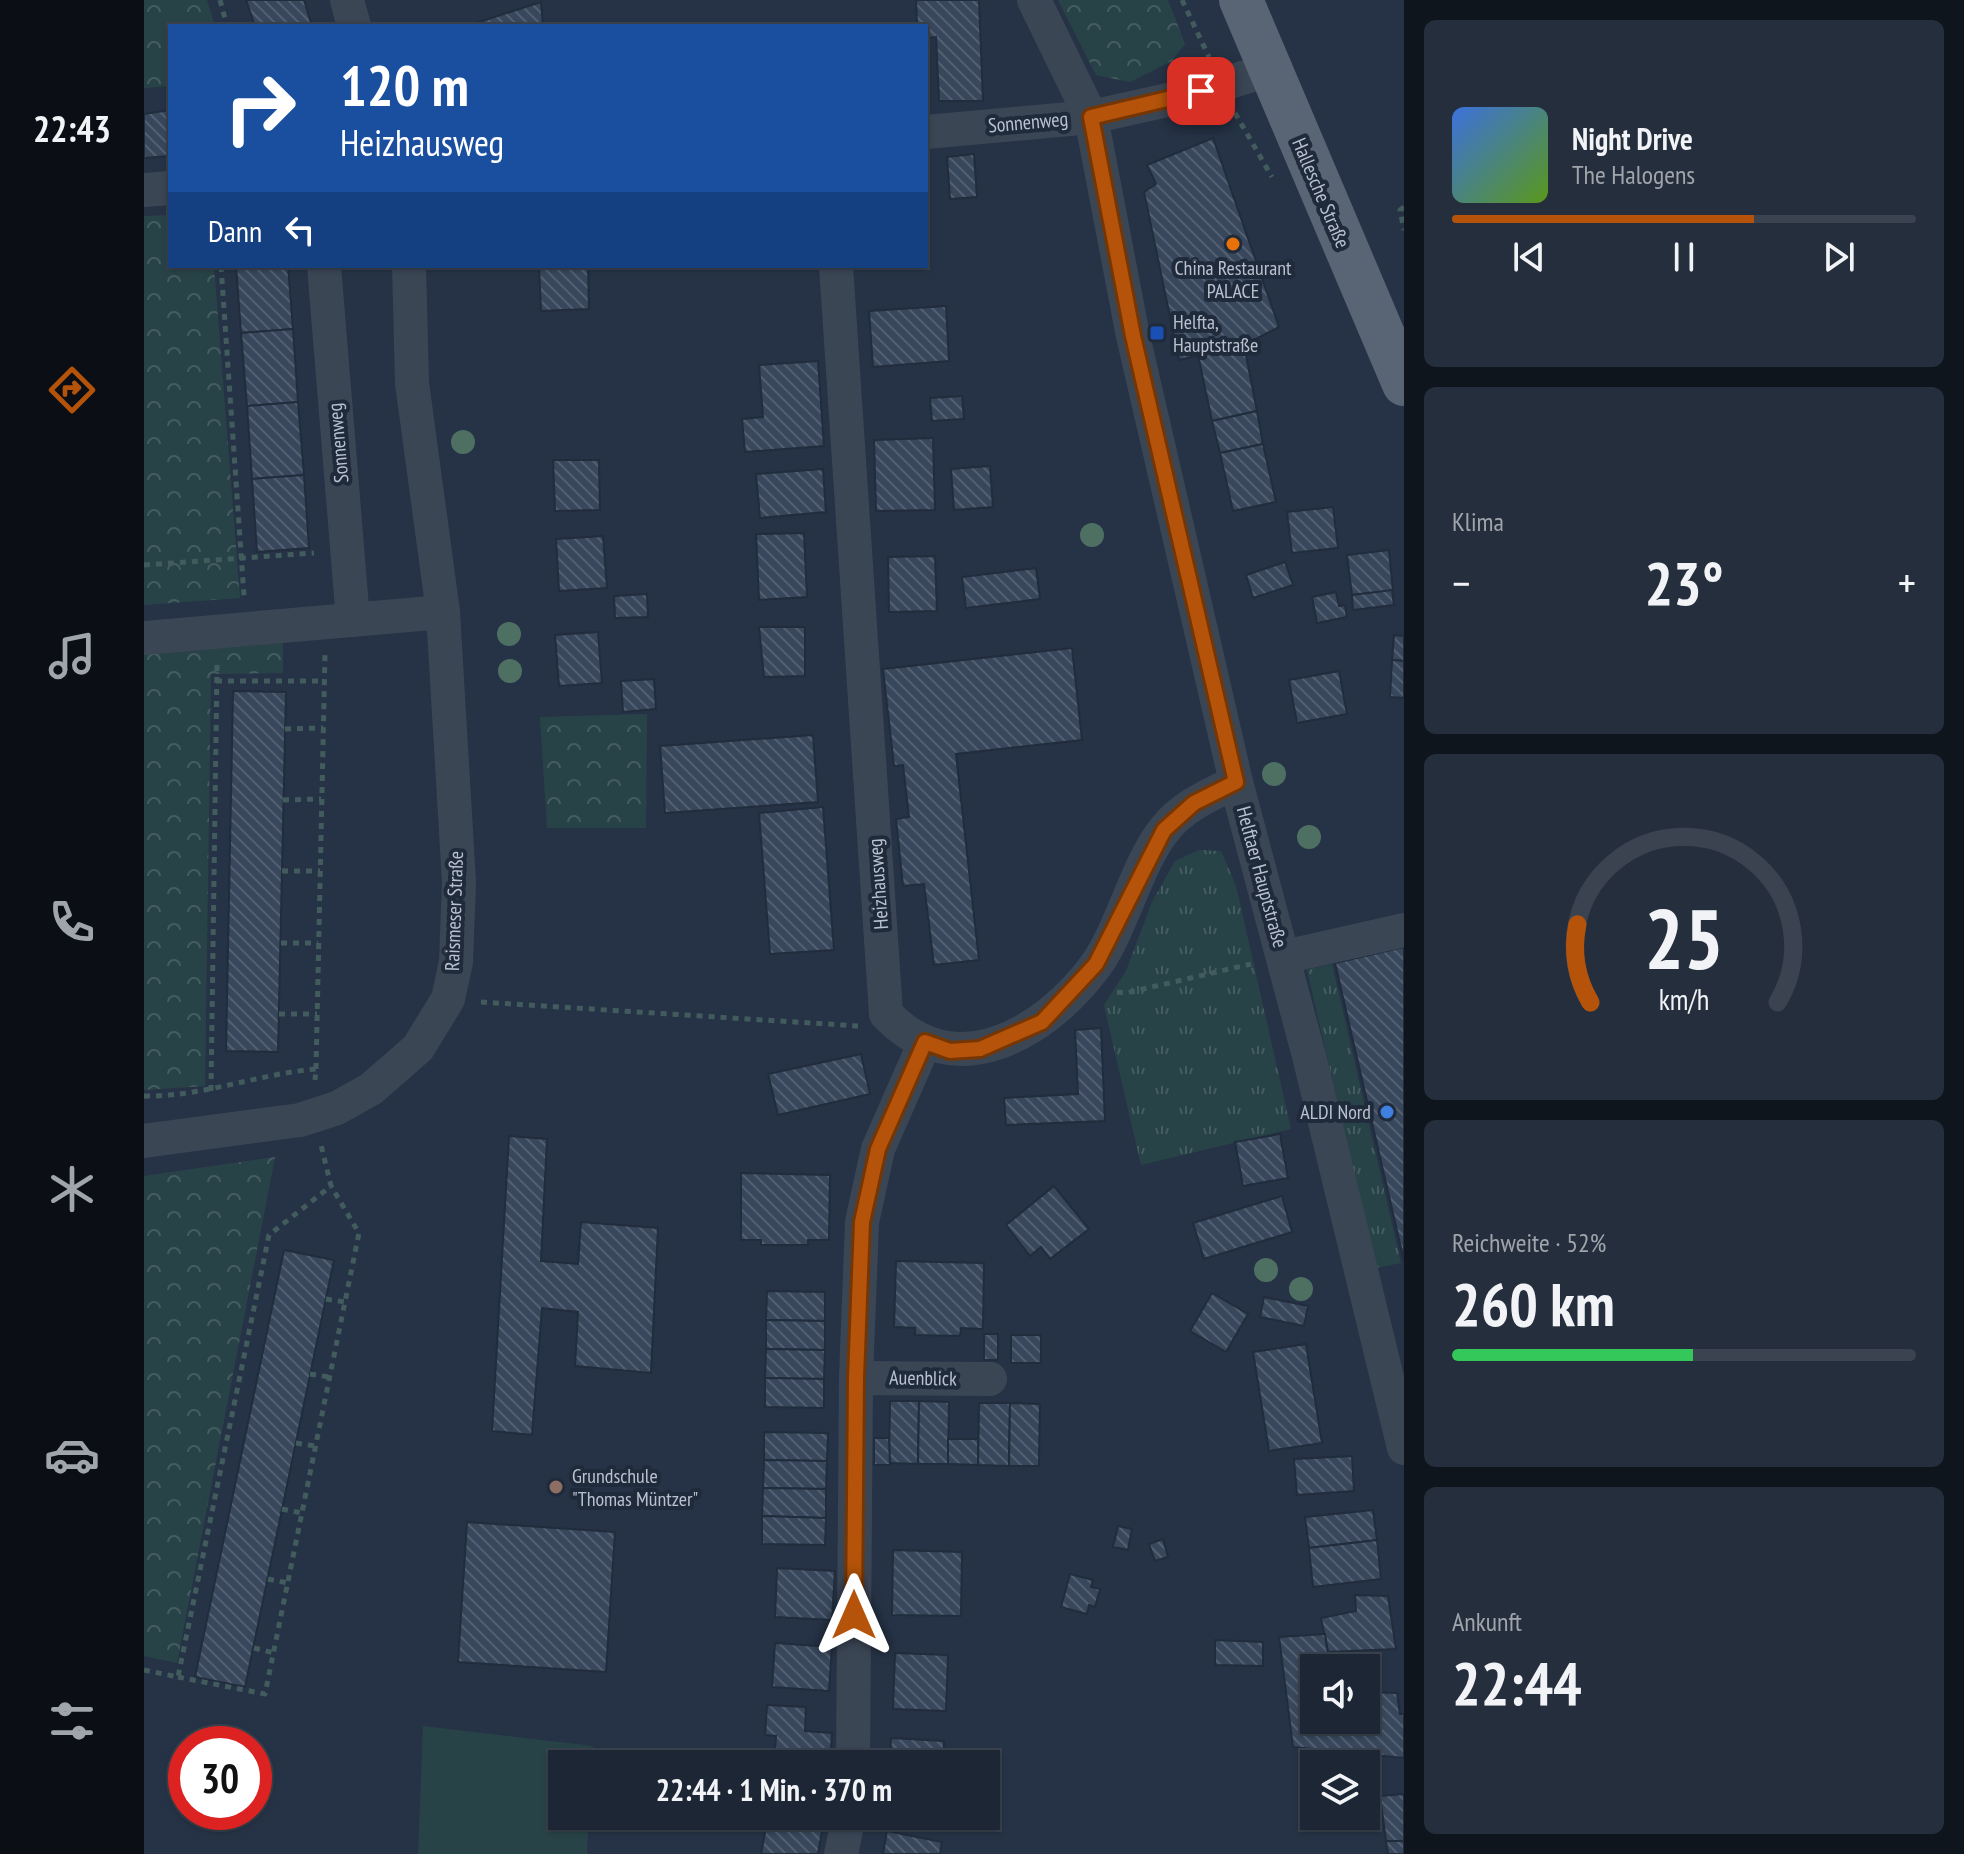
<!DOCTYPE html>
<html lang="de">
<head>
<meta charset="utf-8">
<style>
  :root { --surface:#1c2634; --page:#252e3c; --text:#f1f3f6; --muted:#a0a5ac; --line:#3a434f; --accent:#b45309 }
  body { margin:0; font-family:"PT Sans Narrow",sans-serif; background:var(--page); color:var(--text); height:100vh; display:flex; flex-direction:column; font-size:30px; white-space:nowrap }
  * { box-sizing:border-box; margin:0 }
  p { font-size:26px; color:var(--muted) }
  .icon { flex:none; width:44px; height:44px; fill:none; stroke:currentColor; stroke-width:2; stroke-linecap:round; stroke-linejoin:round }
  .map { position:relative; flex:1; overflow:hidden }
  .panel { display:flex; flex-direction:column; gap:20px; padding:20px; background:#0f151d; width:560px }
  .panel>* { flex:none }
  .guide { position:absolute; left:24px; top:24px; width:760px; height:244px; border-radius:0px; box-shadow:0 2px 6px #0004,0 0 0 2px var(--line); background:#1a4fa0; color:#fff; overflow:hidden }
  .tools { position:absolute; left:1156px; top:1654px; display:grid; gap:16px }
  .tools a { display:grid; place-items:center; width:80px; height:80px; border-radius:0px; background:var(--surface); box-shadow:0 2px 6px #0004,0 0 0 2px var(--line); font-size:40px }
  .speed { position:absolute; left:24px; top:1726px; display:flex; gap:16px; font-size:40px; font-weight:700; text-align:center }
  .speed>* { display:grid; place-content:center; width:104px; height:104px; border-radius:50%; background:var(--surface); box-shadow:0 2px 6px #0004,0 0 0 2px var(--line); line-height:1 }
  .speed .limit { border:12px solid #d22; background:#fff; color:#111 }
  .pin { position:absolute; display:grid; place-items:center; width:68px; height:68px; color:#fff; margin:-34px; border-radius:16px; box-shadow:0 4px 12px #0006 }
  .me { position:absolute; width:88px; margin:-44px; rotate:0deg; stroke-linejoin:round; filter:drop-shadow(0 0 6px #0008) }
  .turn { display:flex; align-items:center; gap:28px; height:168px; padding:0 40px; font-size:36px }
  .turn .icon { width:104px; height:104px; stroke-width:2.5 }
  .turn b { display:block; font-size:56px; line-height:68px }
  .then { display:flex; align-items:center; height:76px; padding:0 40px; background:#0003; gap:16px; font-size:30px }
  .big { font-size:60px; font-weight:700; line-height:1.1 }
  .panel .tile { flex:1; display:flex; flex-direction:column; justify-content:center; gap:12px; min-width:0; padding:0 28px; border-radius:12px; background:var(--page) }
  .panel .dial { align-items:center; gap:0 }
  .dial svg { height:208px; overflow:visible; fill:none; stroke:var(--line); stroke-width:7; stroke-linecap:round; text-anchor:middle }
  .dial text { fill:var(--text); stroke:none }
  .song { display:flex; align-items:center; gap:24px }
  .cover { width:96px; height:96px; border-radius:12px; background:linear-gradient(135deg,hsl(220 70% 55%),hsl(90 70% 35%)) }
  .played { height:8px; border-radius:4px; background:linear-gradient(90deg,var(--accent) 65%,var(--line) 65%) }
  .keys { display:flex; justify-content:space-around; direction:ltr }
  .heat { display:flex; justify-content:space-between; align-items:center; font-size:44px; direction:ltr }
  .charge { height:12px; border-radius:6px; background:linear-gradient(90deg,#34c759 52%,var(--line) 0) }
  .trip { position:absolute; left:404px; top:1750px; width:452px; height:80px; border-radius:0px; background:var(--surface); box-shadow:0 2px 6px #0004,0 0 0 2px var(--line); font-weight:700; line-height:80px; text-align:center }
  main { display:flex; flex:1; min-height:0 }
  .dock { display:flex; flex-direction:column; width:144px; justify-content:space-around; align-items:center; background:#0b0f15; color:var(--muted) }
  .dock .icon { width:56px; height:56px }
  .dock .selected { color:var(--accent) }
  .dock b { font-size:36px; color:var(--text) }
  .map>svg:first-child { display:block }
  .grass { fill:url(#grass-tufts) }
  .park { fill:url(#park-crowns) }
  .garden { fill:#284347 }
  .building { fill:url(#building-back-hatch); stroke:#212c3d; stroke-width:2 }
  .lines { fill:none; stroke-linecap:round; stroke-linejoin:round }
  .path { stroke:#425c5e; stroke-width:5; stroke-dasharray:6 6; stroke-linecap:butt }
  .minor { stroke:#3b4655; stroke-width:34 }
  .major { stroke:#596575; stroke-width:44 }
  .tree { fill:#4e7063 }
  .route-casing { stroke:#753606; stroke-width:20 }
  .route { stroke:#b45309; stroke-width:14 }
  .food-dot { fill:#e8710a; stroke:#1f2a3b; stroke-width:3 }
  .transit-dot { fill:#1a4fb4; stroke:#1f2a3b; stroke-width:3 }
  .shop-dot { fill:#3f7fe0; stroke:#1f2a3b; stroke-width:3 }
  .education-dot { fill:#8d6e63; stroke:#1f2a3b; stroke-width:3 }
  .labels { text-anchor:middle; stroke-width:8; stroke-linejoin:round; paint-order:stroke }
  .street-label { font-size:20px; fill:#b9c1ce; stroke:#1f2a3b }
  .poi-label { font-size:20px; fill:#b9c1ce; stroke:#1f2a3b; text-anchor:start }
</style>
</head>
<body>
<main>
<nav class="dock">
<b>22:43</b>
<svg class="icon selected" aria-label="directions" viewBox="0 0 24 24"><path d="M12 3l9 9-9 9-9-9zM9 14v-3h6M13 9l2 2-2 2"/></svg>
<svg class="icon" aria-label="music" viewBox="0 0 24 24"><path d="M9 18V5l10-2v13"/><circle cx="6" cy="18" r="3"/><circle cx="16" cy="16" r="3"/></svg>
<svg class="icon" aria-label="phone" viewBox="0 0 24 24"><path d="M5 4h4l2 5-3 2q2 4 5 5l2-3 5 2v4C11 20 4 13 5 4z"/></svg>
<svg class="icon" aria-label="climate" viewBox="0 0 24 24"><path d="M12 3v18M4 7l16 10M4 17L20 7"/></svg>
<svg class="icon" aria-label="car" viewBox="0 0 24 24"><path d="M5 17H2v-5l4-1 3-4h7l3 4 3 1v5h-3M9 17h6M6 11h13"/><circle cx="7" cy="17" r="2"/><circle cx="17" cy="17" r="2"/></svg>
<svg class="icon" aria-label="filters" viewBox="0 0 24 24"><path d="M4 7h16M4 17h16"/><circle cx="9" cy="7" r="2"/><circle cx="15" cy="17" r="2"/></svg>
</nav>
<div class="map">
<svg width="1260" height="1854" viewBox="0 0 1260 1854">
  <defs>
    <pattern id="grass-tufts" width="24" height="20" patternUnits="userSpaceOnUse" patternTransform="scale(2)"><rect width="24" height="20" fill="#284347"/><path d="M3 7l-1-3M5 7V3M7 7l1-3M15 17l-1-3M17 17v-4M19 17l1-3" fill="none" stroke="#455c60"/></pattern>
    <pattern id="park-crowns" width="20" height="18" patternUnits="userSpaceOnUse" patternTransform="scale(2)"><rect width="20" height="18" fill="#284347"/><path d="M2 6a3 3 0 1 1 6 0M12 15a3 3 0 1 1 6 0" fill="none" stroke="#455c60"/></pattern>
    <pattern id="building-back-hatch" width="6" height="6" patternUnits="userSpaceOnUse" patternTransform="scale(2)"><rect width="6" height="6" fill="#38475c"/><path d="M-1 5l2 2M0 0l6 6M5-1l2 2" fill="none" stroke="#536072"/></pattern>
  </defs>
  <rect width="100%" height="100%" fill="#263346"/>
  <g class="grass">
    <path d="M1055 850 1077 851 1092 886 1147 1129 997 1165 960 1005 982 971 1008 902 1031 861Z"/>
    <path d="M1188 964 1257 1263 1232 1268 1163 970Z"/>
  </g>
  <g class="park">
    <path d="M0 0H63L71 26H26V86L0 88Z"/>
    <path d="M914 0H1024L1041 44 1028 61 986 82 952 75Z"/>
    <path d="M26 215V266H70L96 598 0 605V216Z"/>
    <path d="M139 637V673L67 674 61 1086 0 1090V650Z"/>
    <path d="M503 714 502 828H403L396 717Z"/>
    <path d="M131 1157 33 1663 0 1656V1176Z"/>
  </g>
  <path class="garden" d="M279 1726 449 1746 448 1764H418V1816H445L443 1854H274Z"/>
  <g class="building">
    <path d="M102 0H160L168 26H111Z"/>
    <path d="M772 0H835L839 101H795L792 37 782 38V26H773Z"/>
    <path d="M397 2 399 26H333L332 23Z"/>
    <path d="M26 110V156L0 158V114Z"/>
    <path d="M1069 138 1135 327 1100 345 1035 360 1000 192 1012 184 1003 165Z"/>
    <path d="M830 154 833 197 806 199 803 157Z"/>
    <path d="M92 266H144L149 329 97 333Z"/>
    <path d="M395 266H444L445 309 397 311Z"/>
    <path d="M802 306 805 361 729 367 725 311Z"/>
    <path d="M149 329 154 402 103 406 97 333Z"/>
    <path d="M1100 345 1113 411 1068 421 1054 355Z"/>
    <path d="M674 361 680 446 601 452 598 419 619 417 615 365Z"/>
    <path d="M818 396 820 419 788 421 786 398Z"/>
    <path d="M154 402 160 475 108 479 103 406Z"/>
    <path d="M1113 411 1119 444 1076 453 1068 421Z"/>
    <path d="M789 438 791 510 732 511 730 440Z"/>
    <path d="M1119 444 1132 502 1089 511 1076 453Z"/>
    <path d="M409 460H455L456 510 411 511Z"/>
    <path d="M846 466 849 507 810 510 807 469Z"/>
    <path d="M679 469 682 512 616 518 612 474Z"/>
    <path d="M160 475 165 548 113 552 108 479Z"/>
    <path d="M1189 507 1194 548 1148 553 1143 512Z"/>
    <path d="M660 533 663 597 615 600 612 534Z"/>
    <path d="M459 536 463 588 415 591 412 539Z"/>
    <path d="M1245 550 1249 591 1208 595 1203 555Z"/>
    <path d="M791 556 793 611 745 612 744 557Z"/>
    <path d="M1141 562 1149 585 1109 598 1102 575Z"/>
    <path d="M892 568 896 599 822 608 818 577Z"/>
    <path d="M1248 590 1250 605 1209 610 1208 595Z"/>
    <path d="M1192 592 1195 606 1201 605 1203 617 1173 623 1168 597Z"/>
    <path d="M503 594 504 617 471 618 470 596Z"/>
    <path d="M615 627H661V676L620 677Z"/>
    <path d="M454 632 458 683 415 686 411 635Z"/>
    <path d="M1250 635 1260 636V661L1248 660Z"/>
    <path d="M928 648 938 740 812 754 835 960 790 965 780 884 759 886 752 819 765 817 759 765 750 766 739 669Z"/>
    <path d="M1248 660 1260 661V698L1246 697Z"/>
    <path d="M1195 671 1203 714 1153 723 1145 680Z"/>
    <path d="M510 679 512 709 479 712 477 681Z"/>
    <path d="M89 691 142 692 134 1052 82 1051Z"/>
    <path d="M669 735 674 802 521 813 516 746Z"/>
    <path d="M679 807 690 950 626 954 615 813Z"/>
    <path d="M1260 947V1261L1191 963Z"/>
    <path d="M957 1028 961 1121 862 1125 860 1098 934 1094 931 1030Z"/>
    <path d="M717 1054 726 1094 634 1115 624 1074Z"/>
    <path d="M1136 1134 1144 1178 1099 1186 1091 1142Z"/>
    <path d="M365 1136 403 1139 397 1261 434 1264 437 1222 514 1228 507 1373 431 1366 434 1312 398 1308 388 1435 348 1431Z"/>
    <path d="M597 1173 686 1175 685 1240H664V1245H617V1240H597Z"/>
    <path d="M910 1186 945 1229 906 1259 897 1247 886 1256 862 1225Z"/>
    <path d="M1138 1196 1148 1232 1060 1259 1049 1223Z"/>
    <path d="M140 1250 190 1260 101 1687 51 1677Z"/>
    <path d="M752 1261 840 1263 839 1329 817 1328 816 1336 771 1335V1328L750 1327Z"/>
    <path d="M623 1291 681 1292V1321L622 1320Z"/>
    <path d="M1068 1293 1104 1314 1082 1352 1046 1331Z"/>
    <path d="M1120 1297 1164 1306 1160 1326 1116 1317Z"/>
    <path d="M622 1320 681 1321V1350L622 1349Z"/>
    <rect x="840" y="1334" width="14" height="26"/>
    <rect x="867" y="1335" width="30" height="28"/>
    <path d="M1162 1344 1178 1443 1125 1451 1109 1352Z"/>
    <path d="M622 1349 681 1350 680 1379 621 1378Z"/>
    <path d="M621 1378 680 1379V1408L621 1407Z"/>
    <path d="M746 1401H775L774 1464 745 1463Z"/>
    <path d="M775 1401 805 1402 804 1464H774Z"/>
    <path d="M835 1403H866L865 1466 834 1465Z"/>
    <path d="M866 1403 896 1404 895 1466H865Z"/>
    <path d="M620 1432 684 1433 683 1461 620 1460Z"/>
    <path d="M730 1438H745L746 1465H730Z"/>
    <path d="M804 1439H834V1465L804 1464Z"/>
    <path d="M1208 1456 1210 1491 1153 1495 1150 1459Z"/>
    <path d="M620 1460 683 1461 682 1489 619 1488Z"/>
    <path d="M619 1488 682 1489V1518L618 1516Z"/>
    <path d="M1229 1510 1233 1540 1165 1548 1161 1517Z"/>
    <path d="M618 1516 682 1518 681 1545 618 1544Z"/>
    <path d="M323 1522 471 1532 462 1672 314 1662Z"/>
    <path d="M974 1526 988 1529 984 1550 969 1547Z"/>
    <path d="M1019 1539 1024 1557 1011 1561 1005 1544Z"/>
    <path d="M1233 1540 1237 1579 1169 1587 1165 1548Z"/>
    <path d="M749 1550 818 1552 817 1616 748 1615Z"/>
    <path d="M633 1568 691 1571 688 1620 631 1617Z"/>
    <path d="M926 1574 949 1580 947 1587 956 1589 951 1607 945 1605 943 1614 917 1607Z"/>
    <path d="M1211 1595 1244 1596 1252 1649 1184 1652 1177 1618 1212 1611Z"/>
    <path d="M1181 1634 1186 1668H1170V1720H1222V1692L1253 1693 1256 1714H1260V1758L1149 1747 1135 1637Z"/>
    <path d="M1071 1640 1119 1642V1666L1071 1665Z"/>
    <path d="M631 1643 688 1647 685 1691 628 1687Z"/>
    <path d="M751 1653 804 1655 802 1711 749 1709Z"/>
    <path d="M623 1705 662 1707 661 1731 688 1733 686 1764H630L632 1736 621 1735Z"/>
    <path d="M747 1738 800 1741 799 1764H746Z"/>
    <path d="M1260 1794V1841H1242L1236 1796Z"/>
    <path d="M624 1816 680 1820 674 1854H617Z"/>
    <path d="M743 1831 798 1842 796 1854H739Z"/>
    <path d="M1242 1841H1260V1854H1244Z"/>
  </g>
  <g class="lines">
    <g class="path">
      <path d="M76 0 83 26"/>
      <path d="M1038 0 1065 57"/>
      <path d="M1091 113 1128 177"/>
      <path d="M1260 207 1256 210 1260 230"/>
      <path d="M77 266 100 596"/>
      <path d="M0 565 170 553"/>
      <path d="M72 681H180"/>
      <path d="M141 729 179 728"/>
      <path d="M139 800 177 799"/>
      <path d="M138 871H176"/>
      <path d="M137 943H174"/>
      <path d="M973 992 982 993 1107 964"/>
      <path d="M337 1002 714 1026"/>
      <path d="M135 1014H173"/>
      <path d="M172 1069 181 654"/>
      <path d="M67 1091 73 665"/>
      <path d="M0 1096C59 1097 113 1074 172 1069L171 1080"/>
      <path d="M182 1299 201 1302"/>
      <path d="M166 1374 185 1377"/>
      <path d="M152 1443 171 1446"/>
      <path d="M138 1509 158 1513"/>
      <path d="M124 1579 144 1583"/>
      <path d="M110 1648 130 1653"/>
      <path d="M0 1670 34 1677 125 1235 187 1186 177 1145"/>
      <path d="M34 1677 121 1694 215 1233 187 1186"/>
    </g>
    <g class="minor">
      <path d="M203 0 210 26"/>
      <path d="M890 0 947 117 989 336 1092 782 1165 1056 1260 1448"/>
      <path d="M782 132 947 117 1037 97 1125 70"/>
      <path d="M0 190 26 188"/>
      <path d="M180 266 209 620"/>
      <path d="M692 266 742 1014C812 1087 902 1033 952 965 978 929 993 863 1021 829 1039 806 1066 795 1092 782"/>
      <path d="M0 638 299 612"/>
      <path d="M1140 957 1260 930"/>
      <path d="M0 1141 156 1120 193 1108 227 1089 274 1048 304 999 312 962 315 882 299 612 268 383 265 266"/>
      <path d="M712 1378 846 1379"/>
      <path d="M709 1764 712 1378 718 1222 734 1149 781 1042"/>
      <path d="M697 1854 705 1816"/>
    </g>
    <path class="major" d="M1097 0 1260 384"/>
  </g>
  <g class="tree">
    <circle cx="319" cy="442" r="12"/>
    <circle cx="948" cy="535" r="12"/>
    <circle cx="365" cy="634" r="12"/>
    <circle cx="366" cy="671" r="12"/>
    <circle cx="1130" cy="774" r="12"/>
    <circle cx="1165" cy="837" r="12"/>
    <circle cx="1122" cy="1270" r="12"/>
    <circle cx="1157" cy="1289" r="12"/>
  </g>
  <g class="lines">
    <g class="route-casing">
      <path id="route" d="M710 1615 712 1378 718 1222 734 1149 781 1042 806 1051 836 1049 898 1022 952 964 1020 830 1050 803 1092 782 989 336 947 117 1057 91"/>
    </g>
    <use href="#route" class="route"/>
  </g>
  <circle class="food-dot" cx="1089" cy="244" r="8"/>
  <rect class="transit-dot" x="1005" y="325" width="16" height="16" rx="4"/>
  <circle class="shop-dot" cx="1243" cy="1112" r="8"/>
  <circle class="education-dot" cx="412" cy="1487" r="8"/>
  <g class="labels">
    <g class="street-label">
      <text transform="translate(884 122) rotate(-5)" y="7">Sonnenweg</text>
      <text transform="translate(1177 193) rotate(67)" y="7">Hallesche Straße</text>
      <text transform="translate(194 443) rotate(-95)" y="7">Sonnenweg</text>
      <text transform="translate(1118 877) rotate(75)" y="7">Helftaer Hauptstraße</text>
      <text transform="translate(734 884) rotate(-94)" y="7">Heizhausweg</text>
      <text transform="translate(310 911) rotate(-88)" y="7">Raismeser Straße</text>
      <text transform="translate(779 1378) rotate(1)" y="7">Auenblick</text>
    </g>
    <g class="poi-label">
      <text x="1089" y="275" text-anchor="middle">China Restaurant<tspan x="1089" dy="23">PALACE</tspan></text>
      <text x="1029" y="329">Helfta,<tspan x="1029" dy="23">Hauptstraße</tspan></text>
      <text x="1227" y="1119" text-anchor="end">ALDI Nord</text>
      <text x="428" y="1483">Grundschule<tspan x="428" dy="23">"Thomas Müntzer"</tspan></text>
    </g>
  </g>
</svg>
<div class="tools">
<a><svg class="icon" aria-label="sound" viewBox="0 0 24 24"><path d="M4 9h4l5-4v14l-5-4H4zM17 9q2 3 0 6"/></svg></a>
<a><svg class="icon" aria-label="layers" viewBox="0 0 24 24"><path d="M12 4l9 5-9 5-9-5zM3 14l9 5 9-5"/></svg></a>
</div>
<div class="speed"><div class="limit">30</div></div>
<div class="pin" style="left:1057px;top:91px;background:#d93025"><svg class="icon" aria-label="arrive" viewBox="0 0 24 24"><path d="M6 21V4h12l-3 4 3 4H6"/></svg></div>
<svg class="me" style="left:710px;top:1615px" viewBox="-20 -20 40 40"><path d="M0-17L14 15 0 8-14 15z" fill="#b45309" stroke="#fff" stroke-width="4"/></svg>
<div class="trip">22:44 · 1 Min. · 370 m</div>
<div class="guide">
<div class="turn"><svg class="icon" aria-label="right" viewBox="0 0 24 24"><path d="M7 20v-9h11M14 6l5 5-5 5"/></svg><div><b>120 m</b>Heizhausweg</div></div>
<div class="then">Dann<svg class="icon" aria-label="left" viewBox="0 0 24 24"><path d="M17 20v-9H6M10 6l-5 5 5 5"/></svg></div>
</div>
</div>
<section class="panel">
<div class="tile">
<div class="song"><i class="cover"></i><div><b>Night Drive</b><p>The Halogens</p></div></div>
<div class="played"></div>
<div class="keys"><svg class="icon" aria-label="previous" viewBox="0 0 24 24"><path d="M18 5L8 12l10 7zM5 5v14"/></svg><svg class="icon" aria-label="pause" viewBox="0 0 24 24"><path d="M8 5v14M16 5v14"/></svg><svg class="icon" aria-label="next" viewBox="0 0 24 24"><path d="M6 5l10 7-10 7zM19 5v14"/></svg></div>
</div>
<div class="tile"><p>Klima</p>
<div class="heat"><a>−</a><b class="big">23°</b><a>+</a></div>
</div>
<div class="tile dial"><svg viewBox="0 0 100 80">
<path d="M14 69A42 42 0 1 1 86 69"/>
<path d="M14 69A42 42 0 0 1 9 39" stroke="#b45309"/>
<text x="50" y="56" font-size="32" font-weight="700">25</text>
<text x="50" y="72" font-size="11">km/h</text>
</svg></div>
<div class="tile"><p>Reichweite · 52%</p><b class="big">260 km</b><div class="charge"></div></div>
<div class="tile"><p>Ankunft</p><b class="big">22:44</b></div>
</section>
</main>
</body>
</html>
